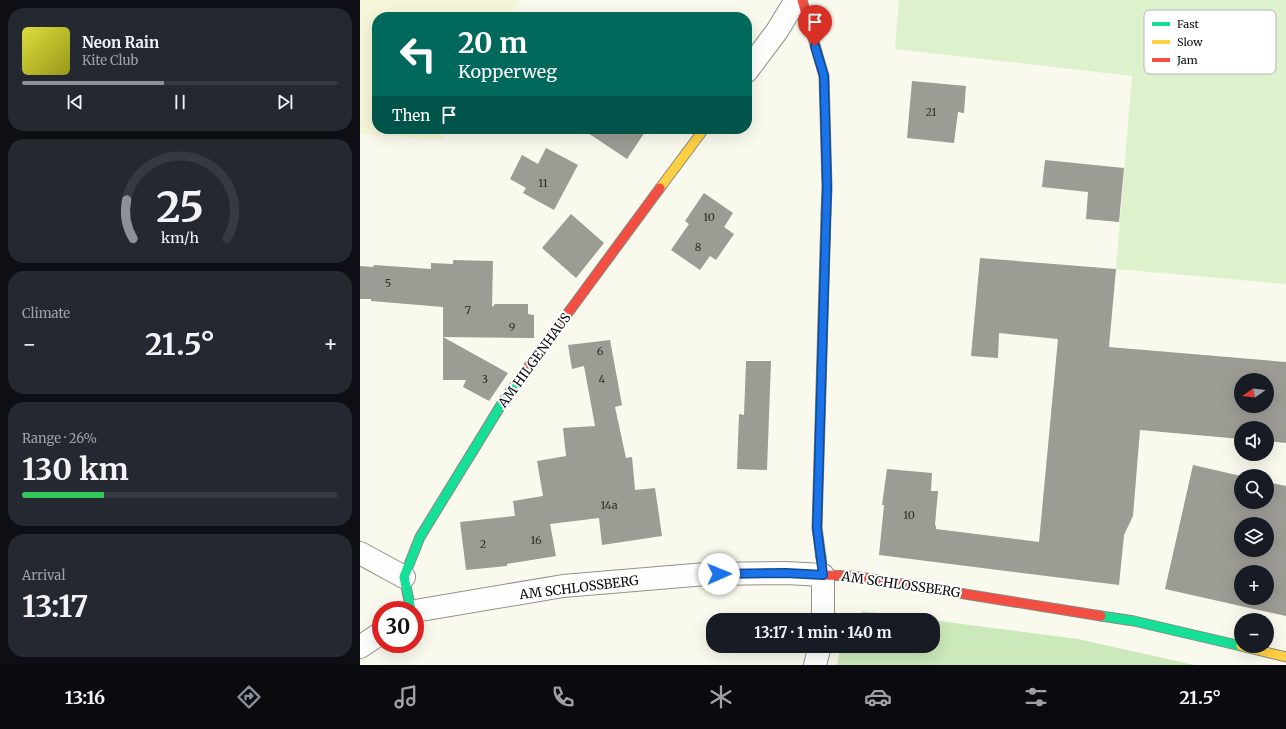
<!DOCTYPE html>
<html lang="en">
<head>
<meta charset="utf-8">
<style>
  :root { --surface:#171b24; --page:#242831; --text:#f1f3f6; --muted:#9ea1a6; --line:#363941; --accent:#8c9099 }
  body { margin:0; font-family:Merriweather,serif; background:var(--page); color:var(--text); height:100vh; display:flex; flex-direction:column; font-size:15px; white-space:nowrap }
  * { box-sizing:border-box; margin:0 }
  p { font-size:13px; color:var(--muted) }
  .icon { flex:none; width:22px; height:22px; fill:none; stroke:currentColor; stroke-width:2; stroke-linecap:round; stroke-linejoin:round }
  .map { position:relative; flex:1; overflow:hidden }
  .panel { display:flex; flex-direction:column; gap:8px; padding:8px; background:#0d0f14; width:360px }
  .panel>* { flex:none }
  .banner { position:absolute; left:12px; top:12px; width:380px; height:122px; border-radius:16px; box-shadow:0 4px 16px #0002; background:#00695c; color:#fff; overflow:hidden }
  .needle { width:26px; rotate:256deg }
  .controls { position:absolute; left:874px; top:373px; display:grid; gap:8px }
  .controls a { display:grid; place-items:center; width:40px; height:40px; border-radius:50%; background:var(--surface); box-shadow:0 4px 16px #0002; font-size:20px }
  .speed { position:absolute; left:12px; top:601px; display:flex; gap:8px; font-size:20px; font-weight:700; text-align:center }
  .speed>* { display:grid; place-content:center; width:52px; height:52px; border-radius:50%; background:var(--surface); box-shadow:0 4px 16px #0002; line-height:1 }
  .speed .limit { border:6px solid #d22; background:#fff; color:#111 }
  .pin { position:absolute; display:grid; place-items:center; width:34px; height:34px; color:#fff; margin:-41px -17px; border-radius:50% 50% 50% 0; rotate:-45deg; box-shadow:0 0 4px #0007 }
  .pin .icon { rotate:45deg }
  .me { position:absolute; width:44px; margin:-22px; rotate:89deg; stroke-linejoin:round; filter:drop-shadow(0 0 3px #0008) }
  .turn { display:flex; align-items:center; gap:14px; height:84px; padding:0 20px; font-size:18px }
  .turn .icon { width:52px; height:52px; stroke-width:2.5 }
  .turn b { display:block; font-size:28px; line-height:34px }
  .then { display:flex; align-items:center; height:38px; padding:0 20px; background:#0003; gap:8px; font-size:15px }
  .big { font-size:30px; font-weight:700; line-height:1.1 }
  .panel .card { flex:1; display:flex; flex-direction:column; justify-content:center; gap:6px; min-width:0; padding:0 14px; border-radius:16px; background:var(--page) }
  .panel .dial { align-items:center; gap:0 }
  .dial svg { height:104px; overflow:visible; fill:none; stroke:var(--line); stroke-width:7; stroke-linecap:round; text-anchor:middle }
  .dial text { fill:var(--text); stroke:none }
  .song { display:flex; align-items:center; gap:12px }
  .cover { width:48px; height:48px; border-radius:6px; background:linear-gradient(135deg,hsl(60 70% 55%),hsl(60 70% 35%)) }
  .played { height:4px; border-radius:2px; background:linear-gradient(90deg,var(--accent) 45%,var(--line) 45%) }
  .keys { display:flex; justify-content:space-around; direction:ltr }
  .heat { display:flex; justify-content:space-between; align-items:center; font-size:22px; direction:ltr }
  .charge { height:6px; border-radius:3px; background:linear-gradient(90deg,#34c759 26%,var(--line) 0) }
  .trip { position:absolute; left:346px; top:613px; width:234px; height:40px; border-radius:16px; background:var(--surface); box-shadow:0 4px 16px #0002; font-weight:700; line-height:40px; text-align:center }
  .tab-bar { display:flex; height:64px; justify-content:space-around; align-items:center; background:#090b0e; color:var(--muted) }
  .tab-bar .icon { width:28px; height:28px }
  .tab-bar .current { color:var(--accent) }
  .tab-bar b { font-size:18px; color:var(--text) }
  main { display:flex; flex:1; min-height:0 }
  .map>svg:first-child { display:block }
  .farmland { fill:#f6f7d9 }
  .green { fill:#ddf1cc }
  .forest { fill:#cbe9ba }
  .building { fill:#9c9b94; fill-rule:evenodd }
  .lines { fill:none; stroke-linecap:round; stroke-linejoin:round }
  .street-casing { stroke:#93928d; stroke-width:24 }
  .fast-casing { stroke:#898983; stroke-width:11 }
  .slow-casing { stroke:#898983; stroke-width:11 }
  .jam-casing { stroke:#898983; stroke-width:11 }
  .street { stroke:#fefefc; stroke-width:22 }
  .fast { stroke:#16e098; stroke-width:9 }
  .slow { stroke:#ffcf43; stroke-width:9 }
  .jam { stroke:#f24e42; stroke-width:9 }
  .route-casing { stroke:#114b97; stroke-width:10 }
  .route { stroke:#1a73e8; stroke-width:7 }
  .labels { text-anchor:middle; stroke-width:4; stroke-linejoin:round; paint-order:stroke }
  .number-label { font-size:11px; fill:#2f2f2d }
  .street-label { font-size:13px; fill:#0b0b0b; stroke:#fff }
  .key { fill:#fff; stroke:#b6b6b6; stroke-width:1 }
  .key-label { font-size:11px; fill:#0b0b0b }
</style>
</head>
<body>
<main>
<section class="panel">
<div class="card">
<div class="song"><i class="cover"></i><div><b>Neon Rain</b><p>Kite Club</p></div></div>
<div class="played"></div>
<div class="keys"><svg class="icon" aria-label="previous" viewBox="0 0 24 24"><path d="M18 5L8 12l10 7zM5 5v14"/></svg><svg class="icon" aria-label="pause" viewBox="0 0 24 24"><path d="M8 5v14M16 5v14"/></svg><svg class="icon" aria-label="next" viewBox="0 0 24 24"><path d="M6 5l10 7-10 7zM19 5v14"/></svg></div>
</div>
<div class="card dial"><svg viewBox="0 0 100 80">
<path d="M14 69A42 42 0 1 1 86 69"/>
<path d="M14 69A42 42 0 0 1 9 39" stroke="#8c9099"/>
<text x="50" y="56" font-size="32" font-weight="700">25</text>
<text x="50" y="72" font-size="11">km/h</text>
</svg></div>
<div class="card"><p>Climate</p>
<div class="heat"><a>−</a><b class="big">21.5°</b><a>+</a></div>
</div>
<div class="card"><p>Range · 26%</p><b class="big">130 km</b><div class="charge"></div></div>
<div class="card"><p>Arrival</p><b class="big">13:17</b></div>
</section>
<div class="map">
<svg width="926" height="665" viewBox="0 0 926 665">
  <rect width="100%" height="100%" fill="#faf9ed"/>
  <path class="farmland" d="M0 0H159L150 17H17V129H88L82 140 0 134Z"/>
  <path class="green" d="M539 0H926V284L756 269 772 76 535 49Z"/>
  <path class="forest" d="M503 611 718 639 835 665H477L481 646H573V620H490Z"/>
  <g class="building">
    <path d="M552 81 606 86 604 113 598 112 594 143 547 138Z"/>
    <path d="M222 129H287L267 159Z"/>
    <path d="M186 148 218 165 194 210 163 193 166 188 150 179 162 155 178 164Z"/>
    <path d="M685 160 764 168 759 222 726 219 728 192 682 187Z"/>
    <path d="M344 193 373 213 364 227 374 234 356 260 350 256 340 270 311 250 329 224 325 221Z"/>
    <path d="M211 214 244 243 216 278 182 248Z"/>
    <path d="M620 258 756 269 749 347 926 362V443L907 441V428H881V439L780 430 773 516 764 535 759 585 519 555 524 505H522L527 469 572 473 571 491H578L575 525 576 526V529L679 542 698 339 639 333 638 358 611 356ZM881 380H907V406H881Z"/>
    <path d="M93 260 133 261 132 307 135 304H168V314L174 315V338L83 337V307L11 301V299H0V266L13 267 14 265 71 269V263L93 264Z"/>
    <path d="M83 337 148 373 129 401 103 387 106 380H83Z"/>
    <path d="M250 340 262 405 255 407 266 458 272 457 275 490 295 488 302 536 242 545 239 518 190 524 196 556 147 564V566L106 570 100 522 155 516 153 501 183 496 177 461 206 456 203 428 235 426 224 366 212 369 208 345Z"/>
    <path d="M386 361H411L407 470 377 469 379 414 384 415Z"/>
    <path d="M833 465 881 476V502H907V482L926 486V616L805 589ZM881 524H907V550H881ZM881 572H907V598H881Z"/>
  </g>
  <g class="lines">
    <g class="street-casing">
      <g id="street">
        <path d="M387 71 417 31 436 0"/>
        <path d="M0 553 44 577"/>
        <path d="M55 611 203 586 346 574 426 573 463 575V620"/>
        <path d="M0 647 21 633"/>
        <path d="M455 665 460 646"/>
      </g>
    </g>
    <g class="fast-casing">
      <g id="fast">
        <path d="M461 557 457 528 466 214"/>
        <path d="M51 610 44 577 60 537 146 397 163 374"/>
        <path d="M741 616 774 621 881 646"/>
      </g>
    </g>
    <g class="slow-casing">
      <g id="slow">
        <path d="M300 188 344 129"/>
        <path d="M881 646 926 657"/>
      </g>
    </g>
    <g class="jam-casing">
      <g id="jam">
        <path d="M442 0 464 76 467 187 466 214"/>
        <path d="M163 374 300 188"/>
        <path d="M461 557 463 575 493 576 741 616"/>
      </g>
    </g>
    <use href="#street" class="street"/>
    <use href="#fast" class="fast"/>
    <use href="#slow" class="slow"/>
    <use href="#jam" class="jam"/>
  </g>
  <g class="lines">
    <g class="route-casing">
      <path id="route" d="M359 574 426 573 463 575 457 528 467 187 464 76 455 46"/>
    </g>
    <use href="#route" class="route"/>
  </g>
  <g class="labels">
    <g class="number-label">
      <text x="571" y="116">21</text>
      <text x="183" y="187">11</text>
      <text x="349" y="221">10</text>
      <text x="338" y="251">8</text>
      <text x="28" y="287">5</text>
      <text x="108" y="314">7</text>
      <text x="152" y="331">9</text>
      <text x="240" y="355">6</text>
      <text x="125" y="383">3</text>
      <text x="242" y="383">4</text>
      <text x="249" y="509">14a</text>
      <text x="549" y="519">10</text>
      <text x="176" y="544">16</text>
      <text x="123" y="548">2</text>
    </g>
    <g class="street-label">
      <text transform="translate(174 360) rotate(-54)" y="5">AM HILGENHAUS</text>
      <text transform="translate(541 584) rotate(8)" y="5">AM SCHLOSSBERG</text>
      <text transform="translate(219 587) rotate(-7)" y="5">AM SCHLOSSBERG</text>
    </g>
  </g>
  <rect x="784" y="10" width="132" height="64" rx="6" class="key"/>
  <rect x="792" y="22" width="18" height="4" fill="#16e098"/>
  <rect x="792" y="40" width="18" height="4" fill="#ffcf43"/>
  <rect x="792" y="58" width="18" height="4" fill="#f24e42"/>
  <g class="key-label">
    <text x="817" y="28">Fast</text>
    <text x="817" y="46">Slow</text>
    <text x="817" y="64">Jam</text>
  </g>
</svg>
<div class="controls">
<a><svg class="needle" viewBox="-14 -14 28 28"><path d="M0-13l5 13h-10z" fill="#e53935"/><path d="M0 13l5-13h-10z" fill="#9ea1a6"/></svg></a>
<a><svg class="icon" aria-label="sound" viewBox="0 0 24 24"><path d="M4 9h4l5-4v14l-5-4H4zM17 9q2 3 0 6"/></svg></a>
<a><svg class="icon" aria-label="search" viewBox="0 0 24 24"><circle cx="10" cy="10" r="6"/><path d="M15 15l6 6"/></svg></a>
<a><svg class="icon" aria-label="layers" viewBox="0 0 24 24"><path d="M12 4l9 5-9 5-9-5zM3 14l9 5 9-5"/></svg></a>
<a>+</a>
<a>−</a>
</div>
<div class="speed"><div class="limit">30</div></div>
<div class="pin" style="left:455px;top:46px;background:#d93025"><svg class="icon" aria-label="arrive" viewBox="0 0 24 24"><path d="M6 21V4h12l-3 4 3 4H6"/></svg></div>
<svg class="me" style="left:359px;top:574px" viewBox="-20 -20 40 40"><circle r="19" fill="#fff"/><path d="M0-13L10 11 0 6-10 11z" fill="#1a73e8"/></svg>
<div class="trip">13:17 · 1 min · 140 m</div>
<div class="banner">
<div class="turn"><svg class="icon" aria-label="left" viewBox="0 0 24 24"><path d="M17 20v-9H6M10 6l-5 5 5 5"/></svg><div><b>20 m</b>Kopperweg</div></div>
<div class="then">Then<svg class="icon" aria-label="arrive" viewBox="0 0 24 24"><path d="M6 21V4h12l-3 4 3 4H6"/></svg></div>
</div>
</div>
</main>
<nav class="tab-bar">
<b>13:16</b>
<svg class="icon current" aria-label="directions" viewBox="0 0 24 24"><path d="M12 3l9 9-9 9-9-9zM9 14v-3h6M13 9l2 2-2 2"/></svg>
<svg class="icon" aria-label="music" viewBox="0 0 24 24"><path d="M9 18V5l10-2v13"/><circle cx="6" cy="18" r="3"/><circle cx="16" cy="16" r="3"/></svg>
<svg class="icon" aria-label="phone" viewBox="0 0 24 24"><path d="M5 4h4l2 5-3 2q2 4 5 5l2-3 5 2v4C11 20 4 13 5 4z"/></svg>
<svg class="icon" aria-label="climate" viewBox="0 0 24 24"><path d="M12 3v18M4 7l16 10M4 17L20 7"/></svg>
<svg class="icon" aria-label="car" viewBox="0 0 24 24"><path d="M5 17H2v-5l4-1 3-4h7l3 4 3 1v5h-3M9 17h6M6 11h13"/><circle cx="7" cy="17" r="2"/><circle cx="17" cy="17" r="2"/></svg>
<svg class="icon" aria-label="filters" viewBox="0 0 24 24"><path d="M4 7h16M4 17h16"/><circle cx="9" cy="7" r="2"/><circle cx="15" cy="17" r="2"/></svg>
<b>21.5°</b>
</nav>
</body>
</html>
